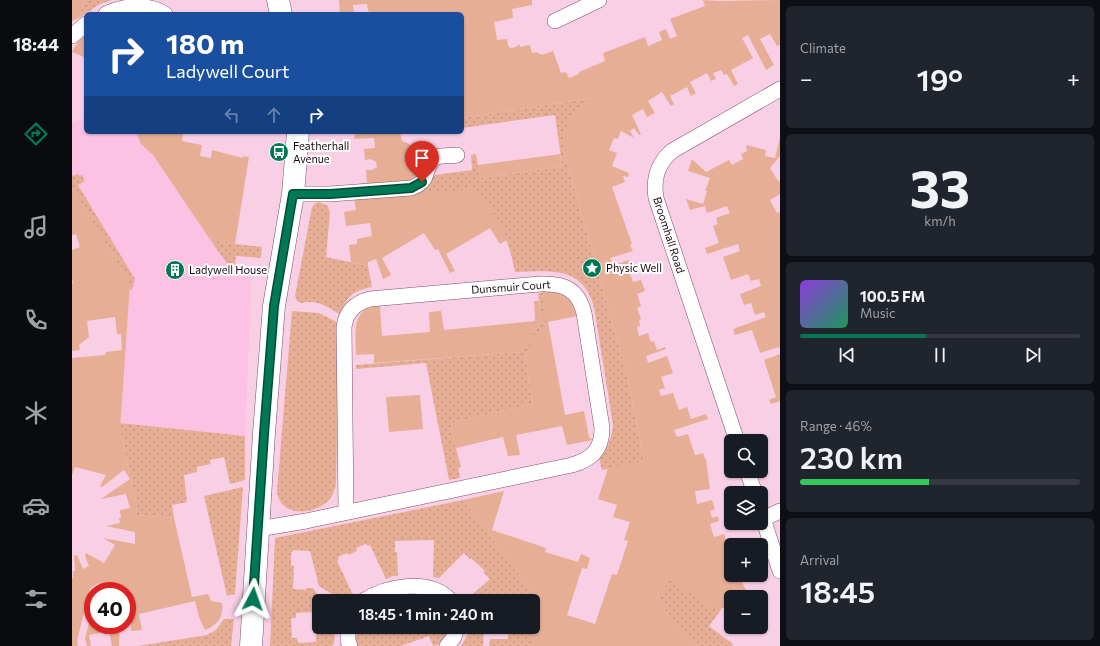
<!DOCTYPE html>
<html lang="en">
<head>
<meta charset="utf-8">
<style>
  :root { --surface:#171b24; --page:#20242c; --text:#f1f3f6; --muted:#9ea1a6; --line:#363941; --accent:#017855 }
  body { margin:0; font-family:Commissioner,sans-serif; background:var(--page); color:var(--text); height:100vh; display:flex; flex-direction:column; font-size:15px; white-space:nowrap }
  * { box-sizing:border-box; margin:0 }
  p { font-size:13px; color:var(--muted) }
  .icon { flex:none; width:22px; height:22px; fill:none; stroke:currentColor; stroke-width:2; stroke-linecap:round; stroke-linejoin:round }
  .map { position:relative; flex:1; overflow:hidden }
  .sheet { display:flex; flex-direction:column; gap:6px; padding:6px; background:#0d0f14; width:320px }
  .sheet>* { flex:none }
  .guide { position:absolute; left:12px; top:12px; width:380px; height:122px; border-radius:6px; box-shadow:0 1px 3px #0004; background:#1a4fa0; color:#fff; overflow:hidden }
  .buttons { position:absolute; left:652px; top:434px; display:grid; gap:8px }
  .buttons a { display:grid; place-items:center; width:44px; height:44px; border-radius:6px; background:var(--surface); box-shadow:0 1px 3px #0004; font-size:20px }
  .speed { position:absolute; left:12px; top:582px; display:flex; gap:8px; font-size:20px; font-weight:700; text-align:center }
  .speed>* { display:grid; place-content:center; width:52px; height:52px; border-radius:50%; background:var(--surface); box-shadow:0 1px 3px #0004; line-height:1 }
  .speed .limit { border:6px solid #d22; background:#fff; color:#111 }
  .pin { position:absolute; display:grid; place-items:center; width:34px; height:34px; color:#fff; margin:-41px -17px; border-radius:50% 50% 50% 0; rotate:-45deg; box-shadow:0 0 4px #0007 }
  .pin .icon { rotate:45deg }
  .me { position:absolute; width:44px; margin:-22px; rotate:4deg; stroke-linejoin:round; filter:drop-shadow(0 0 3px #0008) }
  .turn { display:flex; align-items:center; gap:14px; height:84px; padding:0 16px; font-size:18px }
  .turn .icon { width:52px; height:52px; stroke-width:2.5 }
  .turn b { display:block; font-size:28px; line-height:34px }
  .lanes { display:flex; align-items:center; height:38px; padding:0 16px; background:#0003; justify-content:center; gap:20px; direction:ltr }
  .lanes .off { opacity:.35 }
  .big { font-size:30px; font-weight:600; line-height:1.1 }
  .sheet .widget { flex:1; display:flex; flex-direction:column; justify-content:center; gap:6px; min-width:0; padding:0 14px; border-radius:6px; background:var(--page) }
  .sheet .dial { align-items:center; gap:0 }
  .dial b { font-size:52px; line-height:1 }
  .song { display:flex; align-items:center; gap:12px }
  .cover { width:48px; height:48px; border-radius:6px; background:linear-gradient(135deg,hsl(270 70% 55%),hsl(150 70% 35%)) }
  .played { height:4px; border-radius:2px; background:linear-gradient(90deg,var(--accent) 45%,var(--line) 45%) }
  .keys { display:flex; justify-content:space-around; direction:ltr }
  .heat { display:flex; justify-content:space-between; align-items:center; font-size:22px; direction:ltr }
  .charge { height:6px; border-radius:3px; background:linear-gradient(90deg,#34c759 46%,var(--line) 0) }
  .trip { position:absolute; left:240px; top:594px; width:228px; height:40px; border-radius:6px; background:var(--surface); box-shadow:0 1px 3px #0004; font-weight:600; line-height:40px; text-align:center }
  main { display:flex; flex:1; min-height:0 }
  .menu { display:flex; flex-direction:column; width:72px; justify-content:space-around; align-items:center; background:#090b0e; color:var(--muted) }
  .menu .icon { width:28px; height:28px }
  .menu .active { color:var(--accent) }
  .menu b { font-size:18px; color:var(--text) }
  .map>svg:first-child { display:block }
  .built { fill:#fcc1e3 }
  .grass { fill:url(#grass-dots) }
  .garden { fill:#e7ae96 }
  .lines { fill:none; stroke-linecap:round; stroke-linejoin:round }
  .street-casing { stroke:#7c506a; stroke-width:16 }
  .secondary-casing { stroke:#7c506a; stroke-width:23 }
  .street { stroke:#fff; stroke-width:15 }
  .secondary { stroke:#fff; stroke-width:22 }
  .route-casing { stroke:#014e37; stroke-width:10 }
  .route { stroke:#017855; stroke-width:7 }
  .labels { text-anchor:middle; stroke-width:4; stroke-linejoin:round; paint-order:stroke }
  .poi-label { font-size:11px; fill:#1a0913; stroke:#fefefe; text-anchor:start }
  .street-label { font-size:11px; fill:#1a0913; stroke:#fefefe }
</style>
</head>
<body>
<main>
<nav class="menu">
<b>18:44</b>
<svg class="icon active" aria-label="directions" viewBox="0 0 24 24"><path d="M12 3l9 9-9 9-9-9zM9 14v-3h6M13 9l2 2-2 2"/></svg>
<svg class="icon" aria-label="music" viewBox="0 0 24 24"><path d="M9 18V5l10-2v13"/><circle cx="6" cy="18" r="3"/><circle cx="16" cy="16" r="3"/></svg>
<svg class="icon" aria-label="phone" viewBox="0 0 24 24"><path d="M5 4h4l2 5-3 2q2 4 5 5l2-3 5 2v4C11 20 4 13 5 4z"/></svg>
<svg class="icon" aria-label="climate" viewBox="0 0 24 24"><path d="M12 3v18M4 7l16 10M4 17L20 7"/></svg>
<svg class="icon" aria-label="car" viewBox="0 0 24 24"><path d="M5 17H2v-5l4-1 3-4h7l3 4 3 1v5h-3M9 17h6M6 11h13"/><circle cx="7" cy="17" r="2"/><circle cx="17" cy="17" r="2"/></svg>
<svg class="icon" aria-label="filters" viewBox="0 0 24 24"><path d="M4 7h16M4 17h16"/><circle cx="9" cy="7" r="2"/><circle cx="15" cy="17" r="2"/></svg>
</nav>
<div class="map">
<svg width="708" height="646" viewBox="0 0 708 646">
  <defs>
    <pattern id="grass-dots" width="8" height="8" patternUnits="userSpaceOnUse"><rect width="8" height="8" fill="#e7ae96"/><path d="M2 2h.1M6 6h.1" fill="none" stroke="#c69480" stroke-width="1.8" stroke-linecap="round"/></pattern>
  </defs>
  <rect width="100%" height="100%" fill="#f9cfe6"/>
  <path class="built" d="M14 118V132H64L69 144 81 155 158 268 180 271 173 436 48 423 58 284 0 188V122Z"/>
  <g class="grass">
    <path d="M12 0H40L28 4 7 18Z"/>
    <path d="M518 98 520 100C501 111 490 127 491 149L554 371 572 461 530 470 527 457C536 447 540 438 541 425L522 307C511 265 477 271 443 272 438 246 431 228 416 206L338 194 356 176 400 170 399 155 404 154 408 178 490 166 483 115 390 128V118Z"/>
    <path d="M6 174 7 176 10 175 13 181 6 185 63 279 60 290 57 289 58 284 0 188V176Z"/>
    <path d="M247 202 256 206 258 213 254 257 296 266 300 287C282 290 273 297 269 315 256 307 245 299 229 303L225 301 223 296 240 207 244 203Z"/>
    <path d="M137 238 163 244 190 247 189 258 164 256 163 267 187 270 180 271 159 269Z"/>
    <path d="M471 292 475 321 453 355 461 404 379 423 388 478 377 480 354 363 284 369V365L449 352 470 321 466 293Z"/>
    <path d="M220 311 247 313 267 323 264 483C263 490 261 495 257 500 242 516 207 517 205 491Z"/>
    <path d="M48 423 173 436V480L158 484 152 457 138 460 139 464 125 467V472L112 475 115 502 100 505 102 518 64 515 65 506 48 430Z"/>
    <path d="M171 487 163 594 155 596 132 496Z"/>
    <path d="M391 500 459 591V601H393L418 579 411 572 413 571 399 558 398 559 392 553 367 578 361 577 362 540 323 541V552H325L326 576H321L314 579 298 545 296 546 294 544 284 548 285 551 277 555 275 553 266 557 267 560 265 561 281 595 274 601H271L247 586 238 551 221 550V552H219V565L222 566 221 589 234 590V588H241L245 594 258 601H247V622H245L244 612 224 613V618H219L220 638H225L226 643 244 642V629L263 628 262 644 260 646H198L203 538Z"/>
    <path d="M595 577 638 607H651L637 626 661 644 660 646H623L584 599 586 597Z"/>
    <path d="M152 619H162L159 646H66L135 635 144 630Z"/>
    <path d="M281 627H379C376 635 370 646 361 646L357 636 329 646H283Z"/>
    <path d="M397 627H412L411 646H389L396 634Z"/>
    <path d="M436 627H459V646H417L418 639H436Z"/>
  </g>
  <g class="garden">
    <path d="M0 0H12L7 18 0 21Z"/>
    <path d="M267 0H460V5L440 9 441 18 422 22 425 40 435 39 436 46 439 48 444 47 447 44 448 47 458 45 460 53 464 52 470 55 481 51 489 73 494 72 497 78 507 74V72L533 61 531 53 573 37 576 46 590 40 587 32 594 29 598 39 605 36 598 19 633 6 631 0 648 1 708 0V44L705 46 698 34 688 39 702 65 694 70 676 35 670 38 681 58 659 70 666 84 662 86 655 74 652 75 649 70 641 73 644 79 639 81 635 73 618 82 624 93 619 96 615 87 598 96 602 104 599 106 590 92 576 101 583 113 575 117 571 109 560 115 569 134 567 135 562 128 558 131 562 138 549 131 546 139 542 138 537 150 545 153 540 166 557 173 556 177 551 176 553 182 540 187 560 244 558 245 561 251 538 258 541 266 556 260 559 270 557 271 561 282 569 280 573 291 565 294 569 306 565 308 569 319 567 321 568 326 565 327 567 336 576 333 579 342 582 341 585 350 593 347 594 349 574 356 576 363 595 356 601 373 589 377 593 388 587 390 589 396 601 393 607 410 615 407 619 419 634 414 636 419 602 430 605 437 616 434 623 455 631 453 633 459H634L638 489 623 491 625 504 640 500 643 509 638 511 640 518 646 516 647 521 638 524 642 537 652 534 659 558V575H666L674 590 666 593 668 597H659V608L638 607 595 578 594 587 584 599 623 646H459V627H461V601H459V591L391 500 432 491 420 530 474 548 473 552 506 562 509 554 518 558 515 569 510 568 495 615 523 624 540 574 545 575 556 541 552 540 558 522 541 517 545 505 526 499 536 468 572 461 554 371 491 149C490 124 501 113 520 99L518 98 390 118V14H302L296 11 295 4 281 5 282 14H268Z"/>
    <path d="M14 34V58L0 52 5 43Z"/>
    <path d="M64 132H114L113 133H111L110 141 130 145 128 156 139 158 140 150 171 158V156L177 157 163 244 137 238 81 155 69 144Z"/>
    <path d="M291 132H328L330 141C349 147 354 167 339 180L278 187V185L295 183 294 170H300L305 167 304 162 299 159 293 160 292 149 303 148 302 138 282 139 283 133Z"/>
    <path d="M708 137V156L698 168 706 181H708V194L698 200 705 213 708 212V350L707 347 688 353 680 330 663 335 661 329 694 317 692 312 683 315 679 303 672 305 668 294 689 286 687 279 679 281 676 274 659 280 651 257 668 251 666 244 635 254 633 248 647 243 641 226 646 224 644 218 658 213 655 206 635 213 633 206 618 210 614 199 631 204 635 191H633L638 178 616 171 620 159 634 172 657 160 660 165 671 159 669 154 675 151 674 145 694 150 693 156 703 158Z"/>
    <path d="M488 154 490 166 408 178 406 165Z"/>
    <path d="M0 188 58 284 48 430 65 506 64 515 102 518 120 597 136 594 139 601 150 603C152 616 146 625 133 630L127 617 123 601 67 614 70 630 59 631V620L55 619V591H26L27 583 18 588 5 641 6 646H0V578H1V571H3L2 556 5 555 11 569 17 566 13 556 14 553 32 563 43 545 31 538 63 544V532L34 526 48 523 47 518H49L48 510 58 508 54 494 29 499 58 479 52 470 30 487 28 486 34 475 3 467 0 475V358L33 355 34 352 50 350 49 334H45L43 317 15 321 17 337 7 345 8 350 0 351V284L1 283 0 279V250L8 247 4 234 0 235Z"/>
    <path d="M401 189C415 204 428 220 435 240L428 244 418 228 374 254 383 271 378 273 366 249 363 250 352 233 310 258 319 275 311 279 304 259 296 262V266L279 262 277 245 285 244V239L300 236 298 223 274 226 272 212 284 210 282 198Z"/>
    <path d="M479 291C495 295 500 300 505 316L476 322 493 415 512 411 517 437 521 440 495 445 490 426 444 435 448 455 436 456 431 437 384 448 389 467 386 468 379 423 461 404 453 355 474 321 471 292Z"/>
    <path d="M462 301H467L470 321 449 352 302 363V354L284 355C284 332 278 308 308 306L310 336 358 332 357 312 369 311 372 330 463 321Z"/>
    <path d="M708 354V401L699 404 697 400 704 397 692 360Z"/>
    <path d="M348 395 351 429 317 432 314 397Z"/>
    <path d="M21 609V625H48L47 646H40L37 631 17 635 19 646H15L13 638Z"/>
  </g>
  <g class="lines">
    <g class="street-casing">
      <g id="street">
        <path d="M34 14C52 5 75 3 93 14"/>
        <path d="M483 21 527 0"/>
        <path d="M0 36 14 24"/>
        <path d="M221 194H258L339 188C344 186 349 184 352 179 356 171 356 161 365 157 371 155 379 156 385 155"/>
        <path d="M665 441 584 198C581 179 585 164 600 151L708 89"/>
        <path d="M675 471 683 493"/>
        <path d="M689 512 708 571"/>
        <path d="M691 519 708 511"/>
        <path d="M186 529 234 521 500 465C520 459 530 450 530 428L512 313C506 289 492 283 468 284L298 299C283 303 274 312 272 327L274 512"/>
        <path d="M291 601C314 586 358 577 379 601"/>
        <path d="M276 627V641L278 646"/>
        <path d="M375 646 382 637 385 627"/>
      </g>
    </g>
    <g class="secondary-casing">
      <g id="secondary">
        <path d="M206 0 209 14"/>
        <path d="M179 646 192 433 202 306 221 194 226 132"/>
      </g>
    </g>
    <use href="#street" class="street"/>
    <use href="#secondary" class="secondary"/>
  </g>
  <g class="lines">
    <g class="route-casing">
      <path id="route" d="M181 599 192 434 202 306 221 194H258L339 188 350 182"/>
    </g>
    <use href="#route" class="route"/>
  </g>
  <defs>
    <g id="bus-disc" transform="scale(1)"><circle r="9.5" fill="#017855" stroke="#fefefe"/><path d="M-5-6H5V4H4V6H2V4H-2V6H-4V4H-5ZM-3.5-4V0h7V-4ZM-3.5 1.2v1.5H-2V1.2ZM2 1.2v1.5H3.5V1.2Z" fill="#fff"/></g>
    <g id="sight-disc" transform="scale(1)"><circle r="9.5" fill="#017855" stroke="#fefefe"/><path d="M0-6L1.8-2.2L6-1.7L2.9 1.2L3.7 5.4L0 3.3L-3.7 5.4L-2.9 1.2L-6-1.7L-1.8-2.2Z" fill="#fff"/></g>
    <g id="building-disc" transform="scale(1)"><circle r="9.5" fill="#017855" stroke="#fefefe"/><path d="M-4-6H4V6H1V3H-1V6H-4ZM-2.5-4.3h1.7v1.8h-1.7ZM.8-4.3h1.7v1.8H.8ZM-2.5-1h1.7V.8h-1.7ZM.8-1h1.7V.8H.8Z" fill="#fff"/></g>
  </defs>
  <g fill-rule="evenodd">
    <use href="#bus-disc" x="207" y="152"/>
    <use href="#sight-disc" x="520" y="268"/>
    <use href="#building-disc" x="103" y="270"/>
  </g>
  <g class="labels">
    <g class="poi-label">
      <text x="221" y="150">Featherhall<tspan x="221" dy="13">Avenue</tspan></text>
      <text x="534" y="272">Physic Well</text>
      <text x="117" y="274">Ladywell House</text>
    </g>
    <g class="street-label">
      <text transform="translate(597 235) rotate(72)" y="4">Broomhall Road</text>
      <text transform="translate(439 287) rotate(-4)" y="4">Dunsmuir Court</text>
    </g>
  </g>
</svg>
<div class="buttons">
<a><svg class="icon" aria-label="search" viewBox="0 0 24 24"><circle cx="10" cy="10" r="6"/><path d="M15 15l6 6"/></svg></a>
<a><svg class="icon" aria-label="layers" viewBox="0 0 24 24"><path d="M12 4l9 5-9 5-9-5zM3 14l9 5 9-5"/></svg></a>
<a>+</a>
<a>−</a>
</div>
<div class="speed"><div class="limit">40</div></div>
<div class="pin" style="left:350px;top:182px;background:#d93025"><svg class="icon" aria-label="arrive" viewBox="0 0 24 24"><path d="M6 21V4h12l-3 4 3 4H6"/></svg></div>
<svg class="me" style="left:181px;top:599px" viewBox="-20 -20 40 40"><path d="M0-17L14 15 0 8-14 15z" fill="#017855" stroke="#fff" stroke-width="4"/></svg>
<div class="trip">18:45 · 1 min · 240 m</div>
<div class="guide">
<div class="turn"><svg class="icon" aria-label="right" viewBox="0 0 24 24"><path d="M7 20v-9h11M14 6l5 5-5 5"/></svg><div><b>180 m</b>Ladywell Court</div></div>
<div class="lanes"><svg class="icon off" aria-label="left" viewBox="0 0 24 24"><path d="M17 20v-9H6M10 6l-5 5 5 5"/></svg><svg class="icon off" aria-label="ahead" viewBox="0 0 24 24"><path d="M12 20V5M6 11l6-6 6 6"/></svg><svg class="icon" aria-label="right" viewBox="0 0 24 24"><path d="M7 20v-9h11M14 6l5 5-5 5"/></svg></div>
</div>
</div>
<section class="sheet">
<div class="widget"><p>Climate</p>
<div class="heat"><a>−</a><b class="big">19°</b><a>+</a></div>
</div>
<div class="widget dial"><b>33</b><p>km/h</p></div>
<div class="widget">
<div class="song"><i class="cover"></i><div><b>100.5 FM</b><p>Music</p></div></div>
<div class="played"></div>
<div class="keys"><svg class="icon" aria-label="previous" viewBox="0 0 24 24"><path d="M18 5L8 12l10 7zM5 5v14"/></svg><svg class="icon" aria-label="pause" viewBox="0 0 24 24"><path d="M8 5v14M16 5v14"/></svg><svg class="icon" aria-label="next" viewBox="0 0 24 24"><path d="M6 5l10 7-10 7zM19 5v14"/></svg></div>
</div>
<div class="widget"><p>Range · 46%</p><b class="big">230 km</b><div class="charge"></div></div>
<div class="widget"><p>Arrival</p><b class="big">18:45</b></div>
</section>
</main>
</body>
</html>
